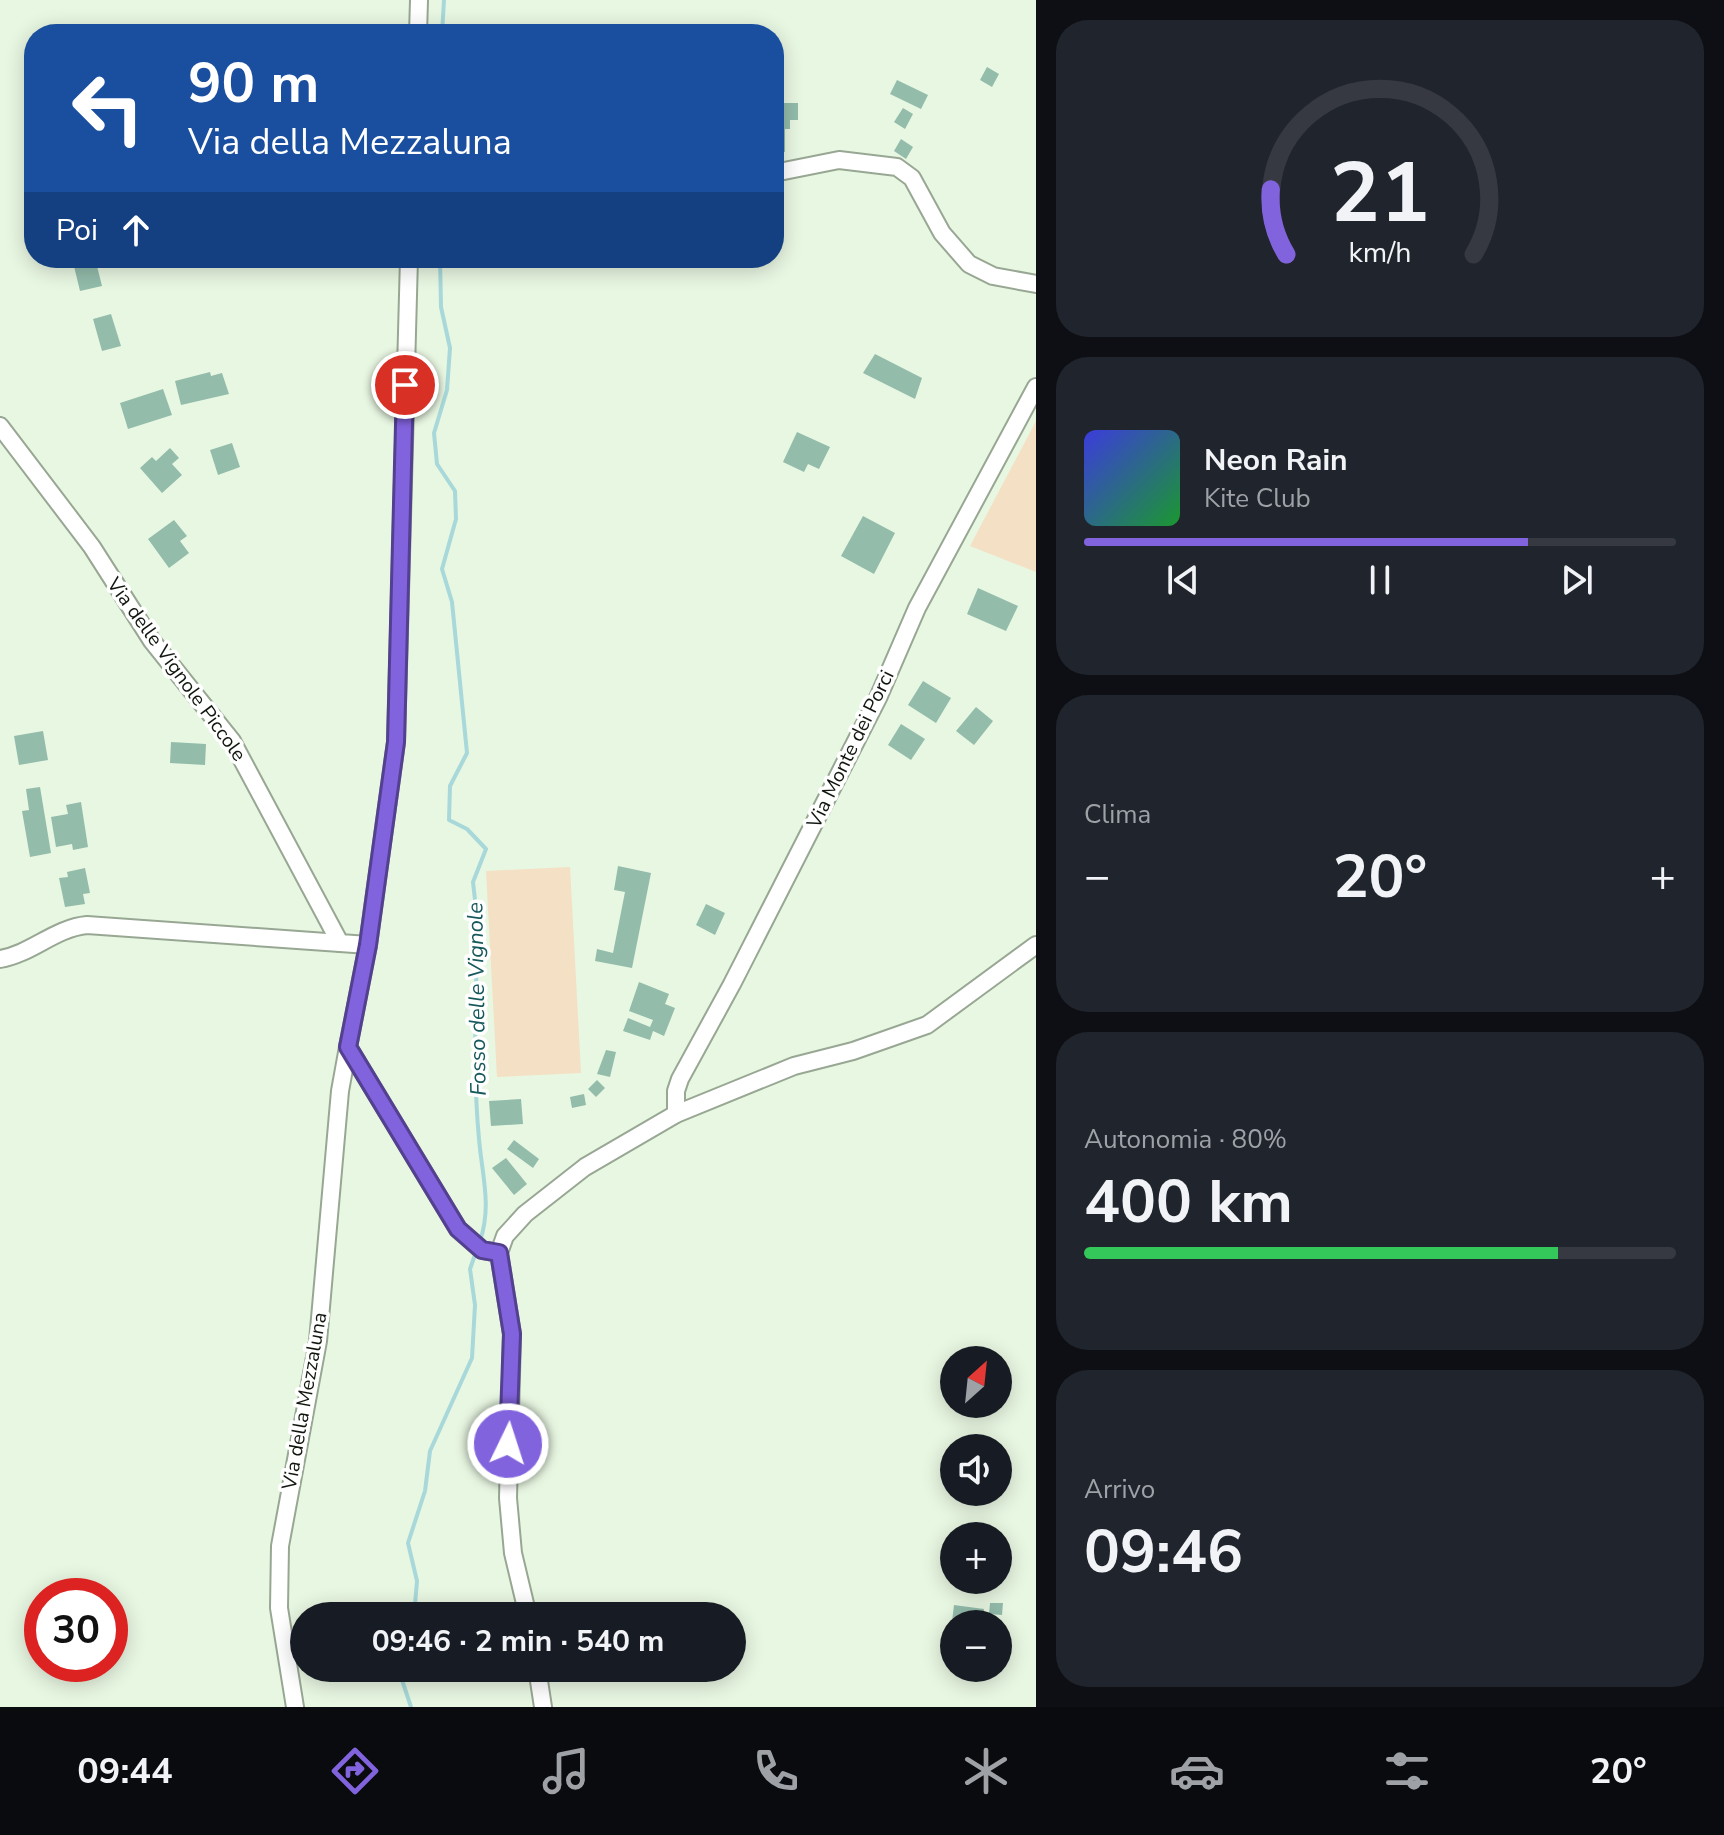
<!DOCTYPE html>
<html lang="it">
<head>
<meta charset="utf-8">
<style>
  :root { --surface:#171b24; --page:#20242c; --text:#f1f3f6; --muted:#9ea1a6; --line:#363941; --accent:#8263de }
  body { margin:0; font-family:"Nunito Sans",sans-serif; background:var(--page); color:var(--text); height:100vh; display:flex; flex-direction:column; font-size:30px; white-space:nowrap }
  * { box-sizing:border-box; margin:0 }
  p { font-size:26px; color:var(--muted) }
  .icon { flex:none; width:44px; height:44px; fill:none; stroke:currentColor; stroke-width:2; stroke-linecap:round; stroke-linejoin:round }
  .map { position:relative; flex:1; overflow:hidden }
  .side { display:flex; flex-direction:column; gap:20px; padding:20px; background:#0d0f14; width:688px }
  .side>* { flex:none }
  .banner { position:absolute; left:24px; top:24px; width:760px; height:244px; border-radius:32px; box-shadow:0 4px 20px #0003; background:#1a4fa0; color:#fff; overflow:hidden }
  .needle { width:52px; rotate:27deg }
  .tools { position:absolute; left:940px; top:1346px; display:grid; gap:16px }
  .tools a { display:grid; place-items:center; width:72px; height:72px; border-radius:50%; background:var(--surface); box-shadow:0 4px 20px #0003; font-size:40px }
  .speed { position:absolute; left:24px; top:1578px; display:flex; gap:16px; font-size:40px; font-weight:700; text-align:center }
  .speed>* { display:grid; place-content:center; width:104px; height:104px; border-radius:50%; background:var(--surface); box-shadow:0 4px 20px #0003; line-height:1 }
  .speed .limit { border:12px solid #d22; background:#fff; color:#111 }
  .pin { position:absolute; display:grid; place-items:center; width:68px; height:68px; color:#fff; margin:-34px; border:4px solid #fff; border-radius:50%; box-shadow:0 2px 8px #0007 }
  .me { position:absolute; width:88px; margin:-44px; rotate:4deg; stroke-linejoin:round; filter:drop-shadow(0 0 6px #0008) }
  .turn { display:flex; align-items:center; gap:28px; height:168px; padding:0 32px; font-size:36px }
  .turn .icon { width:104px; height:104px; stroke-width:2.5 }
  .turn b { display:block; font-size:56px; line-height:68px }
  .then { display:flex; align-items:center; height:76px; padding:0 32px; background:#0003; gap:16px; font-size:30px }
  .big { font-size:60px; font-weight:700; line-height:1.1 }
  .side .tile { flex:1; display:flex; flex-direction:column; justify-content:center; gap:12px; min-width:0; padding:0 28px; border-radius:32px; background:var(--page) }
  .side .dial { align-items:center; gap:0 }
  .dial svg { height:208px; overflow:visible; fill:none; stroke:var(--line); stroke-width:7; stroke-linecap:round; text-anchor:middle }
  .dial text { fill:var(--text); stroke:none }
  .song { display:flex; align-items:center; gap:24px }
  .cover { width:96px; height:96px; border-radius:12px; background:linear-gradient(135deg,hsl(240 70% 55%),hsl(130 70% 35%)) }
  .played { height:8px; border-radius:4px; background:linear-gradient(90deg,var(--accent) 75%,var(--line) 75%) }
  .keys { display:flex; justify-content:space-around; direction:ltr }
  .heat { display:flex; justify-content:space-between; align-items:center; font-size:44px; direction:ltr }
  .charge { height:12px; border-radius:6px; background:linear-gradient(90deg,#34c759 80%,var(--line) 0) }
  .trip { position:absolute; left:290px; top:1602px; width:456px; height:80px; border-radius:40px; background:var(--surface); box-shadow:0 4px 20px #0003; font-weight:700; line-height:80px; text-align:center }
  .tabs { display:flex; height:128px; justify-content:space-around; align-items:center; background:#090b0e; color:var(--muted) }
  .tabs .icon { width:56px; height:56px }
  .tabs .selected { color:var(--accent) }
  .tabs b { font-size:36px; color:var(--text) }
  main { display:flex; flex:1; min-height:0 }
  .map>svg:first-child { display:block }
  .green { fill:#f4e0c5 }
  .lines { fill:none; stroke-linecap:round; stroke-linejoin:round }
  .stream { stroke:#a8d8d9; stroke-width:4 }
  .building { fill:#93bcab }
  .minor-casing { stroke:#98a793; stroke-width:20 }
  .minor { stroke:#fff; stroke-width:16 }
  .route-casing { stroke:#544090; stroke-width:20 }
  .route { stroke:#8263de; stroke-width:14 }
  .labels { text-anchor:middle; stroke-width:7; stroke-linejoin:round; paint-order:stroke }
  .street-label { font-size:20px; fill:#11170f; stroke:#fff }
  .water-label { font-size:22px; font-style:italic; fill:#16585b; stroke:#fff }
</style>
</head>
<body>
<main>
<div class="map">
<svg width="1036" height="1707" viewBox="0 0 1036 1707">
  <rect width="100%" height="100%" fill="#e8f7e2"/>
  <g class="green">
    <path d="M1036 421V572L970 546Z"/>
    <path d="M570 867 581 1073 497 1077 486 871Z"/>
  </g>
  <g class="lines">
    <g class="stream">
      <path d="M442 34 444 0"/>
      <path d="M440 258 441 307 450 348 447 390 434 433 437 464 455 491 456 519 442 569 452 602 467 753 450 786 449 820 467 829 486 849 473 882 477 918C477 991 472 1066 479 1139 482 1175 492 1206 480 1241"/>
      <path d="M414 1616 417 1581 408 1543 425 1491 430 1451 472 1358 475 1305 470 1269 477 1249"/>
      <path d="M398 1668 411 1707"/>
    </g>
  </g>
  <g class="building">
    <path d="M987 67 999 74 992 87 980 80Z"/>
    <path d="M897 80 928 95 921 109 890 94Z"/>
    <path d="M774 103H798V120H790V129H785V152H774Z"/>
    <path d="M903 108 913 114 905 129 894 122Z"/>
    <path d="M901 139 913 147 906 159 894 151Z"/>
    <path d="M72 258H95L102 286 80 291Z"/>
    <path d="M111 314 121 346 102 351 93 319Z"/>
    <path d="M875 354 922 378 915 399 863 373Z"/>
    <path d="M210 372 211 376 222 373 229 394 181 405 175 381Z"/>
    <path d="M163 389 172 415 128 429 120 403Z"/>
    <path d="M797 432 830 447 819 469 808 464 804 472 783 462Z"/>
    <path d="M232 443 240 467 218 475 210 450Z"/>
    <path d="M170 448 179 458 172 464 182 475 162 493 140 468 152 457 156 461Z"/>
    <path d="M863 516 895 533 874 574 841 556Z"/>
    <path d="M174 520 187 536 180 541 189 553 169 568 148 539Z"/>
    <path d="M978 588 1018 606 1006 631 967 614Z"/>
    <path d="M923 681 951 698 936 723 908 705Z"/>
    <path d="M976 707 993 721 974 745 956 731Z"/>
    <path d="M901 724 925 739 911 760 888 745Z"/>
    <path d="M43 731 48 760 19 765 14 736Z"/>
    <path d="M171 742 206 744 205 765 170 763Z"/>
    <path d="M40 787 51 853 30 857 22 811 29 810 26 789Z"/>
    <path d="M81 802 88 847 73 850 72 844 56 847 51 817 68 814 66 805Z"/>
    <path d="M618 866 651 873 632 968 595 961 597 949 613 953 625 892 614 890Z"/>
    <path d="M85 868 90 893 83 894 85 904 65 907 59 878 68 877 67 872Z"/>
    <path d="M706 904 725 913 715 935 696 925Z"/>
    <path d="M639 982 669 994 665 1004 675 1008 664 1036 653 1031 650 1040 623 1031 628 1018 650 1027 653 1020 629 1011Z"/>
    <path d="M606 1050 616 1052 610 1077 597 1074Z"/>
    <path d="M597 1080 605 1088 596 1097 588 1089Z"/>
    <path d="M584 1094 586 1105 572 1108 570 1097Z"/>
    <path d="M521 1099 523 1124 491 1126 489 1101Z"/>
    <path d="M514 1140 539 1159 533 1168 507 1149Z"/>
    <path d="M506 1158 527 1184 514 1195 492 1168Z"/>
    <path d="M990 1603H1003L1002 1615 989 1614Z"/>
    <path d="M954 1605 984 1609 982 1624 952 1622Z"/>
  </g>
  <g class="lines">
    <g class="minor-casing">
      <g id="minor">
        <path d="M418 34 419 0"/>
        <path d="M774 173 839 160 897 167 912 178 942 233 969 264 993 276 1036 284"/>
        <path d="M0 426 92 547 152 641 232 741 340 943 368 945"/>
        <path d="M0 959C31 954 55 928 87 925L340 943"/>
        <path d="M348 1047 368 945 396 742 409 258"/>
        <path d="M676 1114V1091L680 1079 732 984 878 698 917 608 1036 387"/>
        <path d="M528 1616 513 1553 508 1498 512 1334 499 1253 505 1236 525 1214 585 1167 676 1114 794 1066 853 1051 927 1025 1036 945"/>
        <path d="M537 1668 543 1707"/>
        <path d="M295 1707 279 1608 280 1546 318 1341 340 1091 348 1047 458 1229 482 1250 499 1253"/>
      </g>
    </g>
    <use href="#minor" class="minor"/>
  </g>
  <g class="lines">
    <g class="route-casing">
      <path id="route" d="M405 385 396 742 368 945 348 1047 458 1229 482 1250 499 1253 512 1334 508 1444"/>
    </g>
    <use href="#route" class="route"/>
  </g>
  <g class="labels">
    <g class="street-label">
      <text transform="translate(177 669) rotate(54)" y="7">Via delle Vignole Piccole</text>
      <text transform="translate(850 749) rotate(-64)" y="7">Via Monte dei Porci</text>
      <text transform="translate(304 1401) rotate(-80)" y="7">Via della Mezzaluna</text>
    </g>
    <g class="water-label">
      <text transform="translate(476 999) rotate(-91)" y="8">Fosso delle Vignole</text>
    </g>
  </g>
</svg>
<div class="tools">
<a><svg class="needle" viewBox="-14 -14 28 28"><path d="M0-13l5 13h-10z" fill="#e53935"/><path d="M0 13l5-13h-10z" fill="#9ea1a6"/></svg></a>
<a><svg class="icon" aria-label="sound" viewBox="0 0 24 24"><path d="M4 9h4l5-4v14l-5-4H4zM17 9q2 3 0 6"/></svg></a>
<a>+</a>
<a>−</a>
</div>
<div class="speed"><div class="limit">30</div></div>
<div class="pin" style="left:405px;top:385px;background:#d93025"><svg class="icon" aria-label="arrive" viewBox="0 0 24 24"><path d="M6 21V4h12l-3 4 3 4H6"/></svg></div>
<svg class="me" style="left:508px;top:1444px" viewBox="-20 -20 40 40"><circle r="17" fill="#8263de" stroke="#fff" stroke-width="3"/><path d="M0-11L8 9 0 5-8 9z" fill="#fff"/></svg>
<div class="trip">09:46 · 2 min · 540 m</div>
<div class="banner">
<div class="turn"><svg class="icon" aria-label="left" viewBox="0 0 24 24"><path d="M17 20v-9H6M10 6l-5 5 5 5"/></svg><div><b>90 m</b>Via della Mezzaluna</div></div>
<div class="then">Poi<svg class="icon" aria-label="ahead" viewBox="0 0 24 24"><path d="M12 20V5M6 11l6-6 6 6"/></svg></div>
</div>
</div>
<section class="side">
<div class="tile dial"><svg viewBox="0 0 100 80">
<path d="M14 69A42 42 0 1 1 86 69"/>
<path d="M14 69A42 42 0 0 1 8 44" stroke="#8263de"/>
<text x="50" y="56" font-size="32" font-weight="700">21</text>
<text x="50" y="72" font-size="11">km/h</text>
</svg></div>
<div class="tile">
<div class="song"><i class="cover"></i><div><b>Neon Rain</b><p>Kite Club</p></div></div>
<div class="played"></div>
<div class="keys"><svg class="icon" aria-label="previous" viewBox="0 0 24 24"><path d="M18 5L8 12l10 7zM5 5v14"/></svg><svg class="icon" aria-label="pause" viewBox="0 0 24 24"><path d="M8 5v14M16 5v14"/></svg><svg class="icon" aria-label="next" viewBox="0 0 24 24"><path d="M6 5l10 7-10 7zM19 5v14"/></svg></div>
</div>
<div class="tile"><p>Clima</p>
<div class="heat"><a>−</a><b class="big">20°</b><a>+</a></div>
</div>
<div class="tile"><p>Autonomia · 80%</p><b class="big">400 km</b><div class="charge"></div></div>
<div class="tile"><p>Arrivo</p><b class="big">09:46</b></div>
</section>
</main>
<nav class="tabs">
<b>09:44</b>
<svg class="icon selected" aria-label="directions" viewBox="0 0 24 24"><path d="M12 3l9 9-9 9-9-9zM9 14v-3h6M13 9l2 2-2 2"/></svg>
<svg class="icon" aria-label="music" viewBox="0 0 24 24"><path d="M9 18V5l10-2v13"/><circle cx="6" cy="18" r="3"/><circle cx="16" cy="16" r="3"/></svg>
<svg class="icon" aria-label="phone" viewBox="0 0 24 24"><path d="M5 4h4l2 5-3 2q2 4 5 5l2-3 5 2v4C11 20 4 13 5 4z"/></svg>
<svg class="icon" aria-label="climate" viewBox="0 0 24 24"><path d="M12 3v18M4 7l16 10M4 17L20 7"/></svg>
<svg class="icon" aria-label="car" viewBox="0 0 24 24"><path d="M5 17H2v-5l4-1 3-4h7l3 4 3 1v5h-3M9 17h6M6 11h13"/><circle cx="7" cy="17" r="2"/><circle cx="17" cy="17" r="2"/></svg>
<svg class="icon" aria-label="filters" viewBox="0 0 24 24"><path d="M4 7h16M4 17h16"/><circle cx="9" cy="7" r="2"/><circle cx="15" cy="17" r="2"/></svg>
<b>20°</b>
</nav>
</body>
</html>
